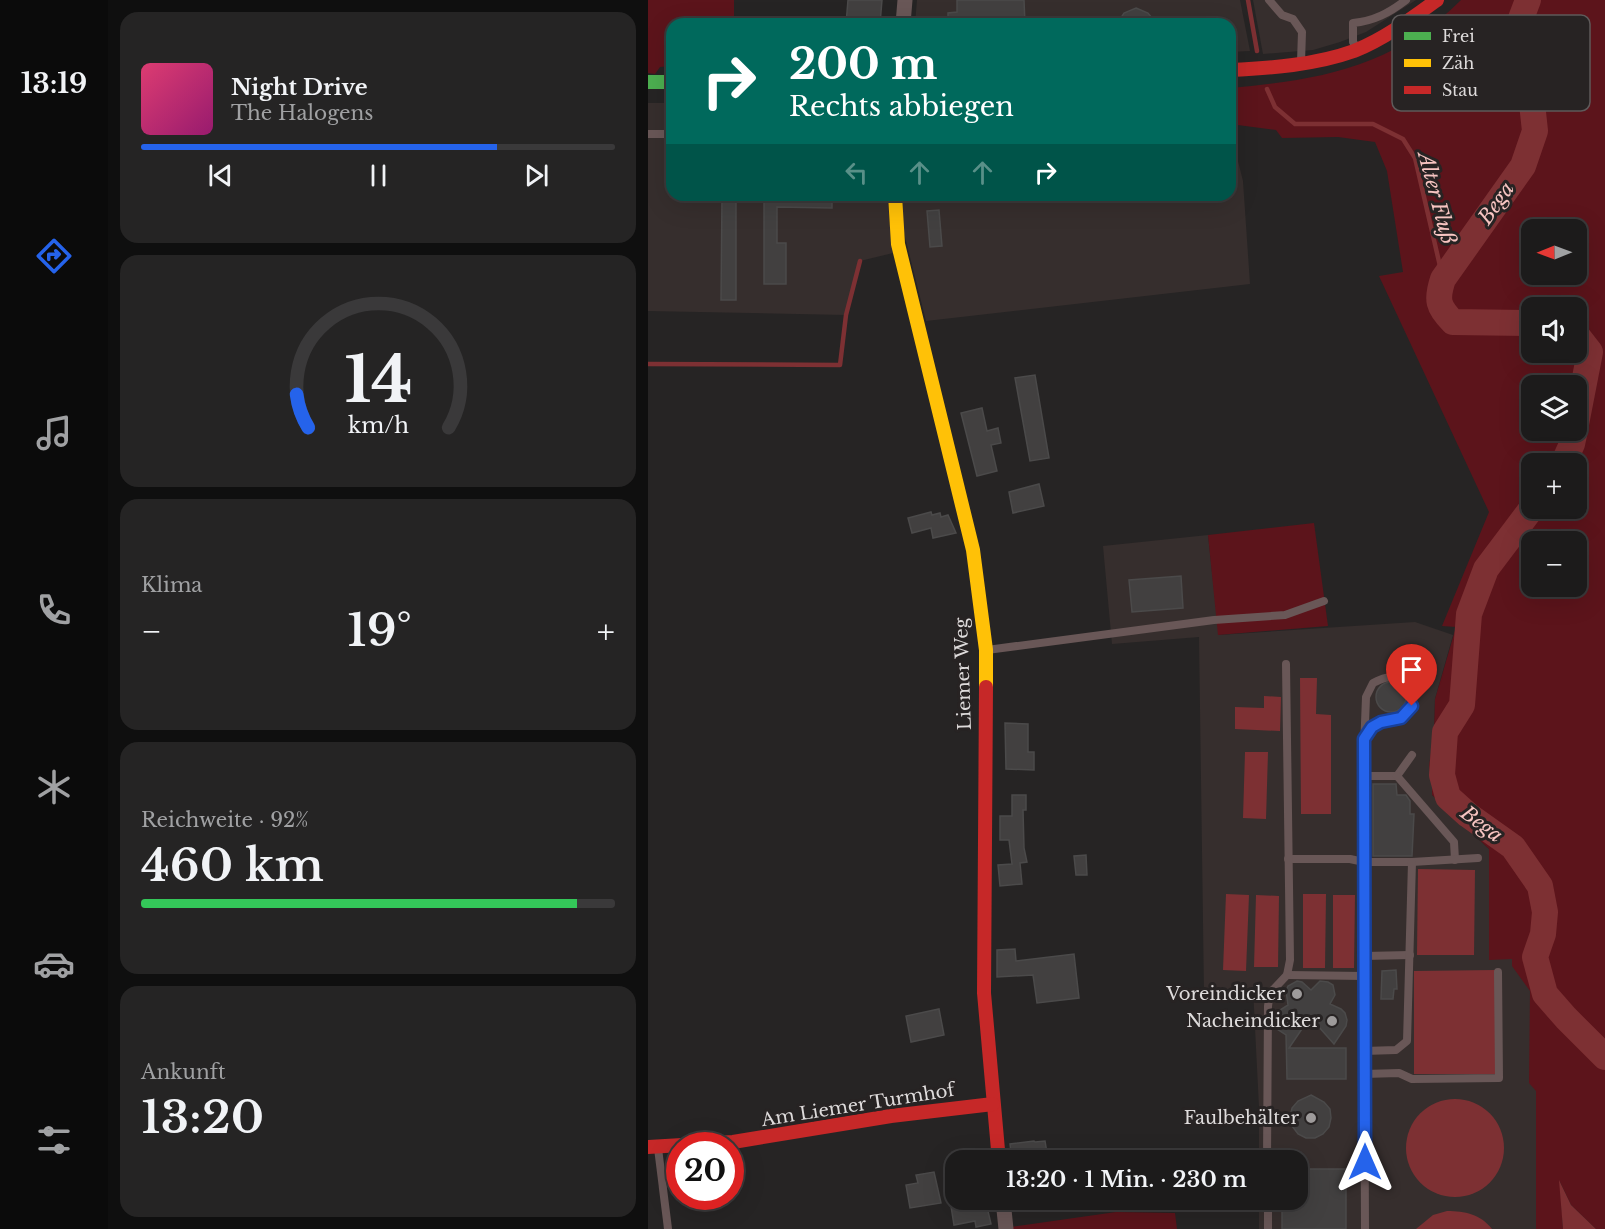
<!DOCTYPE html>
<html lang="de">
<head>
<meta charset="utf-8">
<style>
  :root { --surface:#1c1b1b; --page:#252424; --text:#f1f3f6; --muted:#a0a1a3; --line:#3a393a; --accent:#2563eb }
  body { margin:0; font-family:"Libre Baskerville",serif; background:var(--page); color:var(--text); height:100vh; display:flex; flex-direction:column; font-size:22px; white-space:nowrap }
  * { box-sizing:border-box; margin:0 }
  p { font-size:20px; color:var(--muted) }
  .icon { flex:none; width:33px; height:33px; fill:none; stroke:currentColor; stroke-width:2; stroke-linecap:round; stroke-linejoin:round }
  .map { position:relative; flex:1; overflow:hidden }
  .details { display:flex; flex-direction:column; gap:12px; padding:12px; background:#0f0f0f; width:540px }
  .details>* { flex:none }
  .banner { position:absolute; left:18px; top:18px; width:570px; height:183px; border-radius:18px; box-shadow:0 6px 24px #0002,0 0 0 2px var(--line); background:#00695c; color:#fff; overflow:hidden }
  .needle { width:39px; rotate:269deg }
  .buttons { position:absolute; left:873px; top:219px; display:grid; gap:12px }
  .buttons a { display:grid; place-items:center; width:66px; height:66px; border-radius:12px; background:var(--surface); box-shadow:0 6px 24px #0002,0 0 0 2px var(--line); font-size:30px }
  .speed { position:absolute; left:18px; top:1132px; display:flex; gap:12px; font-size:30px; font-weight:700; text-align:center }
  .speed>* { display:grid; place-content:center; width:78px; height:78px; border-radius:50%; background:var(--surface); box-shadow:0 6px 24px #0002,0 0 0 2px var(--line); line-height:1 }
  .speed .limit { border:9px solid #d22; background:#fff; color:#111 }
  .pin { position:absolute; display:grid; place-items:center; width:51px; height:51px; color:#fff; margin:-62px -26px; border-radius:50% 50% 50% 0; rotate:-45deg; box-shadow:0 0 6px #0007 }
  .pin .icon { rotate:45deg }
  .me { position:absolute; width:66px; margin:-33px; rotate:0deg; stroke-linejoin:round; filter:drop-shadow(0 0 4px #0008) }
  .turn { display:flex; align-items:center; gap:21px; height:126px; padding:0 24px; font-size:27px }
  .turn .icon { width:78px; height:78px; stroke-width:2.5 }
  .turn b { display:block; font-size:42px; line-height:51px }
  .lanes { display:flex; align-items:center; height:57px; padding:0 24px; background:#0003; justify-content:center; gap:30px; direction:ltr }
  .lanes .off { opacity:.35 }
  .big { font-size:45px; font-weight:600; line-height:1.1 }
  .details .tile { flex:1; display:flex; flex-direction:column; justify-content:center; gap:9px; min-width:0; padding:0 21px; border-radius:18px; background:var(--page) }
  .details .dial { align-items:center; gap:0 }
  .dial svg { height:156px; overflow:visible; fill:none; stroke:var(--line); stroke-width:7; stroke-linecap:round; text-anchor:middle }
  .dial text { fill:var(--text); stroke:none }
  .song { display:flex; align-items:center; gap:18px }
  .cover { width:72px; height:72px; border-radius:9px; background:linear-gradient(135deg,hsl(340 70% 55%),hsl(320 70% 35%)) }
  .played { height:6px; border-radius:3px; background:linear-gradient(90deg,var(--accent) 75%,var(--line) 75%) }
  .keys { display:flex; justify-content:space-around; direction:ltr }
  .heat { display:flex; justify-content:space-between; align-items:center; font-size:33px; direction:ltr }
  .charge { height:9px; border-radius:4px; background:linear-gradient(90deg,#34c759 92%,var(--line) 0) }
  .trip { position:absolute; left:297px; top:1150px; width:363px; height:60px; border-radius:18px; background:var(--surface); box-shadow:0 6px 24px #0002,0 0 0 2px var(--line); font-weight:600; line-height:60px; text-align:center }
  main { display:flex; flex:1; min-height:0 }
  .tabs { display:flex; flex-direction:column; width:108px; justify-content:space-around; align-items:center; background:#0b0b0b; color:var(--muted) }
  .tabs .icon { width:42px; height:42px }
  .tabs .current { color:var(--accent) }
  .tabs b { font-size:27px; color:var(--text) }
  .map>svg:first-child { display:block }
  .built { fill:#362e2d }
  .green { fill:#5c141b; fill-rule:evenodd }
  .water { fill:#7d3033 }
  .lines { fill:none; stroke-linecap:round; stroke-linejoin:round }
  .stream { stroke:#7d3033; stroke-width:4.5 }
  .river { stroke:#7d3033; stroke-width:26 }
  .building { fill:#424040; stroke:#4b4a4a; stroke-width:1.5 }
  .lane { stroke:#695757; stroke-width:8 }
  .street { stroke:#695757; stroke-width:15 }
  .fast { stroke:#4caf50; stroke-width:14 }
  .slow { stroke:#ffc107; stroke-width:14 }
  .jam { stroke:#c62828; stroke-width:14 }
  .route-casing { stroke:#184099; stroke-width:15 }
  .route { stroke:#2563eb; stroke-width:10 }
  .poi-dot { fill:#9e9b9b; stroke:#272323; stroke-width:2 }
  .labels { text-anchor:middle; stroke-width:6; stroke-linejoin:round; paint-order:stroke }
  .street-label { font-size:18px; fill:#dedbdb; stroke:#272323 }
  .poi-label { font-size:18px; fill:#dedbdb; stroke:#272323; text-anchor:end }
  .water-label { font-size:20px; font-style:italic; fill:#f8c5c2; stroke:#272323 }
  .key { fill:#272323; stroke:#5e5a5a; stroke-width:1.5 }
  .key-label { font-size:16px; fill:#dedbdb }
</style>
</head>
<body>
<main>
<nav class="tabs">
<b>13:19</b>
<svg class="icon current" aria-label="directions" viewBox="0 0 24 24"><path d="M12 3l9 9-9 9-9-9zM9 14v-3h6M13 9l2 2-2 2"/></svg>
<svg class="icon" aria-label="music" viewBox="0 0 24 24"><path d="M9 18V5l10-2v13"/><circle cx="6" cy="18" r="3"/><circle cx="16" cy="16" r="3"/></svg>
<svg class="icon" aria-label="phone" viewBox="0 0 24 24"><path d="M5 4h4l2 5-3 2q2 4 5 5l2-3 5 2v4C11 20 4 13 5 4z"/></svg>
<svg class="icon" aria-label="climate" viewBox="0 0 24 24"><path d="M12 3v18M4 7l16 10M4 17L20 7"/></svg>
<svg class="icon" aria-label="car" viewBox="0 0 24 24"><path d="M5 17H2v-5l4-1 3-4h7l3 4 3 1v5h-3M9 17h6M6 11h13"/><circle cx="7" cy="17" r="2"/><circle cx="17" cy="17" r="2"/></svg>
<svg class="icon" aria-label="filters" viewBox="0 0 24 24"><path d="M4 7h16M4 17h16"/><circle cx="9" cy="7" r="2"/><circle cx="15" cy="17" r="2"/></svg>
</nav>
<section class="details">
<div class="tile">
<div class="song"><i class="cover"></i><div><b>Night Drive</b><p>The Halogens</p></div></div>
<div class="played"></div>
<div class="keys"><svg class="icon" aria-label="previous" viewBox="0 0 24 24"><path d="M18 5L8 12l10 7zM5 5v14"/></svg><svg class="icon" aria-label="pause" viewBox="0 0 24 24"><path d="M8 5v14M16 5v14"/></svg><svg class="icon" aria-label="next" viewBox="0 0 24 24"><path d="M6 5l10 7-10 7zM19 5v14"/></svg></div>
</div>
<div class="tile dial"><svg viewBox="0 0 100 80">
<path d="M14 69A42 42 0 1 1 86 69"/>
<path d="M14 69A42 42 0 0 1 8 52" stroke="#2563eb"/>
<text x="50" y="56" font-size="32" font-weight="700">14</text>
<text x="50" y="72" font-size="11">km/h</text>
</svg></div>
<div class="tile"><p>Klima</p>
<div class="heat"><a>−</a><b class="big">19°</b><a>+</a></div>
</div>
<div class="tile"><p>Reichweite · 92%</p><b class="big">460 km</b><div class="charge"></div></div>
<div class="tile"><p>Ankunft</p><b class="big">13:20</b></div>
</section>
<div class="map">
<svg width="957" height="1229" viewBox="0 0 957 1229">
  <rect width="100%" height="100%" fill="#262424"/>
  <g class="built">
    <path d="M269 0H592L602 51 582 52V24H267Z"/>
    <path d="M605 0H768L718 32 692 42 665 50 615 54Z"/>
    <path d="M0 103H24V195H239L245 253 212 261 198 315 0 311Z"/>
    <path d="M582 129 595 181 602 284 278 321 255 229V195H582Z"/>
    <path d="M560 535 571 635 767 622 805 635 787 699 784 795 841 849V959H888V1229H611V1200H650V1161H611V1107L605 988 556 994 551 637 464 644 455 546Z"/>
  </g>
  <g class="green">
    <path d="M0 0H86V24H24V66L12 67 7 74 0 73Z"/>
    <path d="M813 0H957V1229H948L923 1205 912 1182 915 1229H888V1091L881 1083 882 991 864 966V959L841 960V849L784 795V781L781 766 786 732 787 699 808 627 794 626 841 512 731 276 755 272 739 171 727 142 690 137 634 138 628 130 582 124V88C672 80 746 67 813 0ZM884 230H928V274H884ZM884 308H928V352H884ZM884 386H928V430H884ZM884 464H928V508H884ZM884 542H928V586H884Z"/>
    <path d="M666 523 680 626 570 635 560 535Z"/>
    <path d="M468 1212 527 1213 529 1229H364L363 1227Z"/>
  </g>
  <g class="water">
    <path d="M652 678H669L668 714 683 715V814H653Z"/>
    <path d="M616 696 633 697 632 731 587 729V707L616 708Z"/>
    <path d="M597 752H620L618 819 595 818Z"/>
    <path d="M770 869 827 870 826 955H769Z"/>
    <path d="M578 894 601 895 598 971 575 970Z"/>
    <path d="M655 894H678L677 968H655Z"/>
    <path d="M608 895 631 896 630 967H606Z"/>
    <path d="M685 895H707L706 968H685Z"/>
    <path d="M847 970V1074H766V971Z"/>
    <circle cx="807" cy="1148" r="49"/>
    <path d="M911 1180 923 1205 948 1229H915Z"/>
    <path d="M799 1211C817 1211 832 1214 844 1229H768L785 1215Z"/>
  </g>
  <g class="lines">
    <g class="stream">
      <path d="M600 0 609 51"/>
      <path d="M619 89 627 107 647 124H725L755 139 767 158 795 279"/>
      <path d="M0 364 192 365 198 315 212 261"/>
    </g>
    <g class="river">
      <path d="M880 0 866 37 867 60 883 94 887 131 875 166 795 279C788 300 790 307 805 322L884 323"/>
      <path d="M928 334 942 352 928 424"/>
      <path d="M915 464 924 444 927 430"/>
      <path d="M884 508 838 569 821 614 814 705 797 732 794 775 800 797 820 815 865 847 892 886 897 912 895 934 887 957 897 994 918 1018 957 1057"/>
    </g>
  </g>
  <g class="building">
    <path d="M200 0H234L232 24H198Z"/>
    <path d="M309 0H376L377 24H300V13L309 12Z"/>
    <path d="M488 8 500 13 509 24H469L476 13Z"/>
    <path d="M74 195H88V300H73Z"/>
    <path d="M116 195H184V208L129 207V243H138V284H116Z"/>
    <path d="M291 210 294 246 282 247 279 211Z"/>
    <path d="M387 375 401 458 382 461 367 378Z"/>
    <path d="M334 408 339 431 350 428 353 443 343 445 349 471 329 476 313 413Z"/>
    <path d="M391 484 396 506 365 513 361 492Z"/>
    <path d="M283 512 284 515 292 513 293 517 300 515 308 533 285 538 283 528 264 533 260 518Z"/>
    <path d="M533 576 535 608 484 612 481 580Z"/>
    <circle cx="743" cy="697" r="15"/>
    <path d="M357 723 380 724V752H386V770L358 769Z"/>
    <path d="M725 784H748L749 795H758L762 801V814H766L764 856H725Z"/>
    <path d="M364 795H378V810H375L376 848 379 862 372 863 374 884 352 886 350 865 364 864 361 840H352V816H364Z"/>
    <path d="M438 855 439 875H428L426 856Z"/>
    <path d="M367 949 368 961 426 954 431 998 389 1003 385 975 349 977V950Z"/>
    <path d="M748 970 749 989H746L745 999H733L734 971Z"/>
    <path d="M649 981 654 982 663 990 672 981 680 982 685 985 687 995 682 1004 693 1009 697 1013 699 1020 698 1026 686 1044 662 1017 641 1048H698V1079H639L638 1035 629 1029 627 1022 628 1016 632 1010 640 1005 638 991 640 986Z"/>
    <path d="M291 1009 296 1035 263 1042 258 1016Z"/>
    <path d="M663 1095 676 1102 682 1109 683 1118 681 1127 675 1134 667 1138H658L650 1134 644 1126 642 1117 644 1108 650 1101Z"/>
    <path d="M386 1141 387 1142 397 1141 400 1159 364 1161 362 1144Z"/>
    <path d="M650 1169H698V1229H634V1200H650Z"/>
    <path d="M286 1172 293 1203 262 1208 258 1185 270 1183 268 1175Z"/>
    <path d="M302 1200H335L337 1211H340L343 1224 328 1227 327 1221 306 1225Z"/>
  </g>
  <g class="lines">
    <g class="lane">
      <path d="M621 0 634 15 645 19 654 32 653 62"/>
      <path d="M709 48 705 42V23C726 21 741 13 758 0"/>
      <path d="M0 134H24"/>
      <path d="M339 650 566 620 637 615 676 601"/>
      <path d="M716 739C718 736 721 730 724 727 736 715 777 721 762 687 760 683 756 679 752 678 742 675 733 679 725 683L718 697 715 776 717 1229"/>
      <path d="M715 776H749L764 755"/>
      <path d="M749 776 806 842 807 860"/>
      <path d="M640 859H702L716 862H764L830 858"/>
      <path d="M716 956 762 955"/>
      <path d="M639 975 716 976"/>
      <path d="M716 1051 748 1050 759 1041 764 862"/>
      <path d="M716 1074 751 1073 764 1079 851 1078 850 972"/>
      <path d="M10 1148 20 1229"/>
      <path d="M619 1161 620 1006 622 993 639 975 642 960 638 664"/>
      <path d="M620 1200V1229"/>
    </g>
    <g class="street">
      <path d="M255 24 257 0"/>
      <path d="M355 1200 358 1229"/>
    </g>
    <path class="fast" d="M0 82H24"/>
    <path class="slow" d="M247 195 250 244 325 550 338 650V687"/>
    <g class="jam">
      <path d="M582 70C623 68 667 65 706 51 736 39 763 19 789 0"/>
      <path d="M338 687 336 993 351 1161"/>
      <path d="M0 1147 85 1142 243 1116 345 1104"/>
    </g>
  </g>
  <g class="lines">
    <g class="route-casing">
      <path id="route" d="M717 1162 716 739 724 727 733 722 753 718 764 706"/>
    </g>
    <use href="#route" class="route"/>
  </g>
  <g class="poi-dot">
    <circle cx="649" cy="994" r="6"/>
    <circle cx="684" cy="1021" r="6"/>
    <circle cx="663" cy="1118" r="6"/>
  </g>
  <g class="labels">
    <g class="street-label">
      <text transform="translate(315 674) rotate(-92)" y="6">Liemer Weg</text>
      <text transform="translate(210 1105) rotate(-9)" y="6">Am Liemer Turmhof</text>
    </g>
    <g class="poi-label">
      <text x="637" y="1000">Voreindicker</text>
      <text x="672" y="1027">Nacheindicker</text>
      <text x="651" y="1124">Faulbehälter</text>
    </g>
    <g class="water-label">
      <text transform="translate(789 198) rotate(75)" y="7">Alter Fluß</text>
      <text transform="translate(848 203) rotate(-55)" y="7">Bega</text>
      <text transform="translate(834 824) rotate(37)" y="7">Bega</text>
    </g>
  </g>
  <rect x="744" y="15" width="198" height="96" rx="9" class="key"/>
  <rect x="756" y="32" width="27" height="8" fill="#4caf50"/>
  <rect x="756" y="59" width="27" height="8" fill="#ffc107"/>
  <rect x="756" y="86" width="27" height="8" fill="#c62828"/>
  <g class="key-label">
    <text x="794" y="42">Frei</text>
    <text x="794" y="69">Zäh</text>
    <text x="794" y="96">Stau</text>
  </g>
</svg>
<div class="buttons">
<a><svg class="needle" viewBox="-14 -14 28 28"><path d="M0-13l5 13h-10z" fill="#e53935"/><path d="M0 13l5-13h-10z" fill="#a0a1a3"/></svg></a>
<a><svg class="icon" aria-label="sound" viewBox="0 0 24 24"><path d="M4 9h4l5-4v14l-5-4H4zM17 9q2 3 0 6"/></svg></a>
<a><svg class="icon" aria-label="layers" viewBox="0 0 24 24"><path d="M12 4l9 5-9 5-9-5zM3 14l9 5 9-5"/></svg></a>
<a>+</a>
<a>−</a>
</div>
<div class="speed"><div class="limit">20</div></div>
<div class="pin" style="left:764px;top:706px;background:#d93025"><svg class="icon" aria-label="arrive" viewBox="0 0 24 24"><path d="M6 21V4h12l-3 4 3 4H6"/></svg></div>
<svg class="me" style="left:717px;top:1162px" viewBox="-20 -20 40 40"><path d="M0-17L14 15 0 8-14 15z" fill="#2563eb" stroke="#fff" stroke-width="4"/></svg>
<div class="trip">13:20 · 1 Min. · 230 m</div>
<div class="banner">
<div class="turn"><svg class="icon" aria-label="right" viewBox="0 0 24 24"><path d="M7 20v-9h11M14 6l5 5-5 5"/></svg><div><b>200 m</b>Rechts abbiegen</div></div>
<div class="lanes"><svg class="icon off" aria-label="left" viewBox="0 0 24 24"><path d="M17 20v-9H6M10 6l-5 5 5 5"/></svg><svg class="icon off" aria-label="ahead" viewBox="0 0 24 24"><path d="M12 20V5M6 11l6-6 6 6"/></svg><svg class="icon off" aria-label="ahead" viewBox="0 0 24 24"><path d="M12 20V5M6 11l6-6 6 6"/></svg><svg class="icon" aria-label="right" viewBox="0 0 24 24"><path d="M7 20v-9h11M14 6l5 5-5 5"/></svg></div>
</div>
</div>
</main>
</body>
</html>
